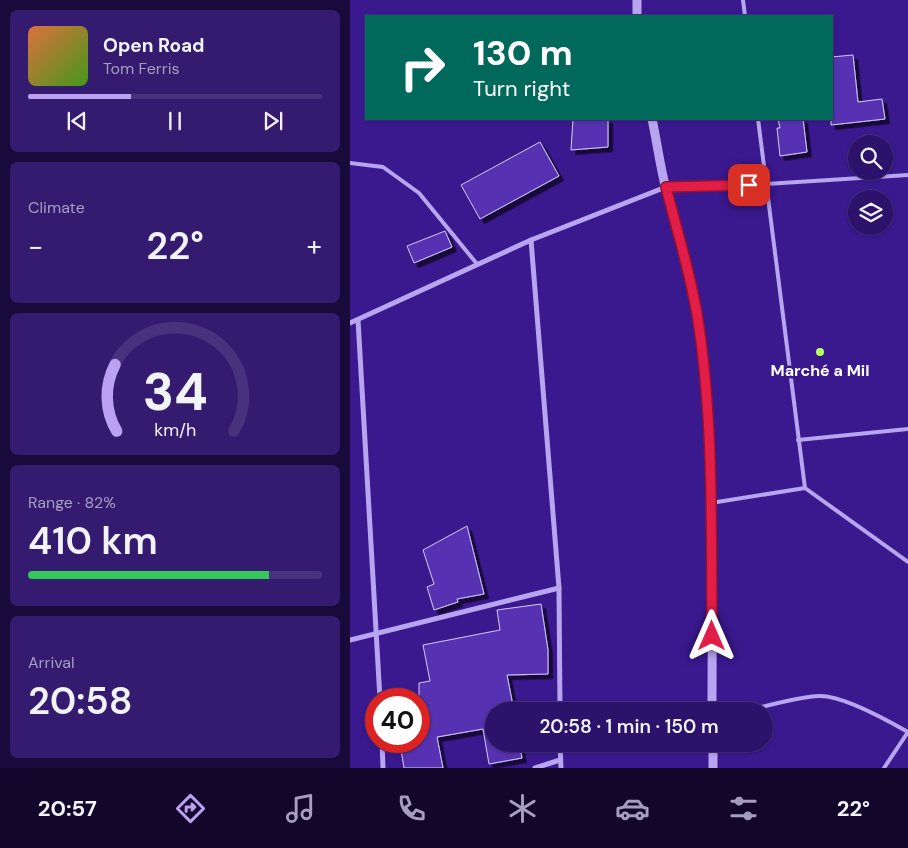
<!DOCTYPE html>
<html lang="en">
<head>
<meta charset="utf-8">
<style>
  :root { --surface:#2c126a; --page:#341b70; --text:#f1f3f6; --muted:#a69ec1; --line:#48327e; --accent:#bca0f2 }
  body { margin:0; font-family:"DM Sans",sans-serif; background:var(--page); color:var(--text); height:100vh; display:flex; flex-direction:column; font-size:19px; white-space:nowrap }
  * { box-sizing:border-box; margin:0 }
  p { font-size:16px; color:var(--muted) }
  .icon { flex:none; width:28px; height:28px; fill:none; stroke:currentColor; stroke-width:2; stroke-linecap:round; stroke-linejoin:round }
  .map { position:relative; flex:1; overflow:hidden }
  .side { display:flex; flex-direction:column; gap:10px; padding:10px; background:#180a3a; width:350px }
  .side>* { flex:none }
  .hud { position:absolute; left:15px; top:15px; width:468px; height:105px; border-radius:0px; box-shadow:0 1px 4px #0004,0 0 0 1px var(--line); background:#00695c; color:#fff; overflow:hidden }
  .fabs { position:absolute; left:498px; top:135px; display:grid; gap:10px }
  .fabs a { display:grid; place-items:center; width:45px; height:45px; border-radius:50%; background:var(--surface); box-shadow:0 1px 4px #0004,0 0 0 1px var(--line); font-size:25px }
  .speed { position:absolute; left:15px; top:688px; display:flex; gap:10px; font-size:25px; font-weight:700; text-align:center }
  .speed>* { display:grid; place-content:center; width:65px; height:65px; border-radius:50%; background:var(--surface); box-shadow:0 1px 4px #0004,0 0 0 1px var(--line); line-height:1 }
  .speed .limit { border:8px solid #d22; background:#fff; color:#111 }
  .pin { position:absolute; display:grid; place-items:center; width:42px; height:42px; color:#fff; margin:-21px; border-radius:10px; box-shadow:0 2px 8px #0006 }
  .me { position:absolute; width:55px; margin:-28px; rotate:0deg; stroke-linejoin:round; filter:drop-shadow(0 0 4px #0008) }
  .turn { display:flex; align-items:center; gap:18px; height:105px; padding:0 25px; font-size:22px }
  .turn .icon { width:65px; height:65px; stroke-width:2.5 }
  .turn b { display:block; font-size:35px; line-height:42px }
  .big { font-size:38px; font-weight:600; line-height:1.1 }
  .side .card { flex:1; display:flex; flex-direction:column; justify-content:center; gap:8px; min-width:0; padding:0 18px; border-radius:8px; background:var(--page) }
  .side .dial { align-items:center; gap:0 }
  .dial svg { height:130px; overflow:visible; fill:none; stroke:var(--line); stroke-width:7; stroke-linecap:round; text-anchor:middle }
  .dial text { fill:var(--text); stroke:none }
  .song { display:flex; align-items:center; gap:15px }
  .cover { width:60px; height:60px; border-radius:8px; background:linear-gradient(135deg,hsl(20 70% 55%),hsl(100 70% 35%)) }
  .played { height:5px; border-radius:2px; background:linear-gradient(90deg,var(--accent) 35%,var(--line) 35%) }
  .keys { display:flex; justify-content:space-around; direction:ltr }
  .heat { display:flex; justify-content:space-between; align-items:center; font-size:28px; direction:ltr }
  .charge { height:8px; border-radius:4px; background:linear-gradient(90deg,#34c759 82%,var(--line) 0) }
  .trip { position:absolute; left:135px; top:702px; width:288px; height:50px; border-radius:25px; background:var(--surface); box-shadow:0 1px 4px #0004,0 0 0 1px var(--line); font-weight:600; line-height:50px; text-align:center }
  .tabs { display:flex; height:80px; justify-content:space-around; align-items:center; background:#12072a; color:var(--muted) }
  .tabs .icon { width:35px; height:35px }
  .tabs .active { color:var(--accent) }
  .tabs b { font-size:22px; color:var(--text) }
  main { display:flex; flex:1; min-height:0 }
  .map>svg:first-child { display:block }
  .building { fill:#5733b2; stroke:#d7cafb; filter:url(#shadow) }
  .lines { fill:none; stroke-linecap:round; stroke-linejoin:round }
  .service { stroke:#b8a4ef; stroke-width:4 }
  .minor { stroke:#b8a4ef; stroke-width:5 }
  .tertiary { stroke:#b8a4ef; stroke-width:9 }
  .route-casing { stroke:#92132f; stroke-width:12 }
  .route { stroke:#e11d48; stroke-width:9 }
  .poi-dot { fill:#bbff62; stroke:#3a188e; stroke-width:2 }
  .labels { text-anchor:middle; stroke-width:5; stroke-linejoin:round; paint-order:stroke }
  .poi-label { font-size:16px; font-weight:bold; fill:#fff; stroke:#3a188e }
</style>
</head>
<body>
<main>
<section class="side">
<div class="card">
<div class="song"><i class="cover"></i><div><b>Open Road</b><p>Tom Ferris</p></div></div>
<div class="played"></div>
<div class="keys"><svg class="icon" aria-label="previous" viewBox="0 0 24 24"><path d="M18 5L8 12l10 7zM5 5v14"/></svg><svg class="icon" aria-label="pause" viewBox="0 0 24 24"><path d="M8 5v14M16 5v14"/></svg><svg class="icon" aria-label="next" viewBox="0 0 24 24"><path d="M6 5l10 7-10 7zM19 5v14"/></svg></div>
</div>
<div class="card"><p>Climate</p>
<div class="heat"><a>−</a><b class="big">22°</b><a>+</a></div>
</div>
<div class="card dial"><svg viewBox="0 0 100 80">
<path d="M14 69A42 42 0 1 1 86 69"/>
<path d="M14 69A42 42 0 0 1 13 28" stroke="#bca0f2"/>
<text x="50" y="56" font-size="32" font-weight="700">34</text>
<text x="50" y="72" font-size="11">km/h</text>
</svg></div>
<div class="card"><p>Range · 82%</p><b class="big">410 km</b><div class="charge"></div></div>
<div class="card"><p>Arrival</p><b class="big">20:58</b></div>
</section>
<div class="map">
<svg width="558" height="768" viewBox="0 0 558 768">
  <defs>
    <filter id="shadow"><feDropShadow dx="4.5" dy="4.5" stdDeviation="0" flood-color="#0009"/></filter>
  </defs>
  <rect width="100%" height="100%" fill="#3a188e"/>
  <g class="building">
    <path d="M503 55 508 102 532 99 535 119 481 125V57Z"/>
    <path d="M223 119H258V147L221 150Z"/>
    <path d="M428 119H453L457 152 430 156 427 128H430Z"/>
    <path d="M190 142 209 176 130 219 111 185Z"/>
    <path d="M95 231 102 247 64 263 57 246Z"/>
    <path d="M117 526 134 594 107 599 108 602 84 610 77 587 84 584 73 550Z"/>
    <path d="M191 604 198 650V674L157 675 164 711H144V744H169L172 758 139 764 133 729 87 737 93 768H54L50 744 69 741V683L80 681 73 645 150 630 147 610Z"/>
  </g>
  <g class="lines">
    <g class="service">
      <path d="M393 0 395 16"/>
      <path d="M408 119 455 488"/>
      <path d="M0 163 33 167 69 193 127 264"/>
      <path d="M316 187 416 184 558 175"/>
      <path d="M448 440 558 429"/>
      <path d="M361 503 455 488 558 562"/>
      <path d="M392 711C415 707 446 697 469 696 492 695 537 720 558 732"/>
      <path d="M534 768 558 732"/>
    </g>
    <g class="minor">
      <path d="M181 240 209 588 210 711"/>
      <path d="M8 320 30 699"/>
      <path d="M0 323 181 240 316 187"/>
      <path d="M0 640 209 588"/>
      <path d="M32 741 33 768"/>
      <path d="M210 744 211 768"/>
      <path d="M185 768 210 760"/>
    </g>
    <g class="tertiary">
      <path d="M287 0V16"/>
      <path d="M302 119C307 142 310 166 316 189 327 233 342 277 348 322 366 451 362 582 362 711"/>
      <path d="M363 744V768"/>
    </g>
  </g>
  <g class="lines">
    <g class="route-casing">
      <path id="route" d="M362 636C361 531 364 424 348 320 341 275 327 231 316 187L399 185"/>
    </g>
    <use href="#route" class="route"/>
  </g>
  <circle class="poi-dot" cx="470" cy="352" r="5"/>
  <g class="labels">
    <g class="poi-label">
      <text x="470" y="376">Marché a Mil</text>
    </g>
  </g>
</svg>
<div class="fabs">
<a><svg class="icon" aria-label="search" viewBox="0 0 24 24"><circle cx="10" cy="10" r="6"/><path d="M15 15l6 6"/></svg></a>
<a><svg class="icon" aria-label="layers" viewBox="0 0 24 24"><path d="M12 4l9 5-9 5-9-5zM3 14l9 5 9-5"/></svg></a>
</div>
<div class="speed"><div class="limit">40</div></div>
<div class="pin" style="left:399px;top:185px;background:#d93025"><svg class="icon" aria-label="arrive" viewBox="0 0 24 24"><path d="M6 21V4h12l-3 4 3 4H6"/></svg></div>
<svg class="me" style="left:362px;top:636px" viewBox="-20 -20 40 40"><path d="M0-17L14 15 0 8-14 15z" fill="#e11d48" stroke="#fff" stroke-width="4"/></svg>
<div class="trip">20:58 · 1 min · 150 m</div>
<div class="hud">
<div class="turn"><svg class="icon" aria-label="right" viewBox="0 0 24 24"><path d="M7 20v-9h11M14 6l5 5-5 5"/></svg><div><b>130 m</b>Turn right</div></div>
</div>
</div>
</main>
<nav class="tabs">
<b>20:57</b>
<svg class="icon active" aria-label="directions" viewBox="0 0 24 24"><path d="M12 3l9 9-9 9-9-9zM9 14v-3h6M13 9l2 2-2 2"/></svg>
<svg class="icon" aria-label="music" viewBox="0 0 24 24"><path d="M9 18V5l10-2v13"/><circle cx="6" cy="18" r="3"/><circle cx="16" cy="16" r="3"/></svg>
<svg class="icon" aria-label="phone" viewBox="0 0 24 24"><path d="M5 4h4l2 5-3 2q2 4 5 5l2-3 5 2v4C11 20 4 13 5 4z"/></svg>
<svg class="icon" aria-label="climate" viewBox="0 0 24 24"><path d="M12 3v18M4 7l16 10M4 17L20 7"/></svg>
<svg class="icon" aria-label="car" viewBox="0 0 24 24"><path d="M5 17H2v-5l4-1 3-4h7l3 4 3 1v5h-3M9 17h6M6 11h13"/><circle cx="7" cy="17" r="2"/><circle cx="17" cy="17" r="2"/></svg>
<svg class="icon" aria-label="filters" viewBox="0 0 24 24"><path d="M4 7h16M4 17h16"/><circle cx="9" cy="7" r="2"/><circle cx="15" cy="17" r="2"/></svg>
<b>22°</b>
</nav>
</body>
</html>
